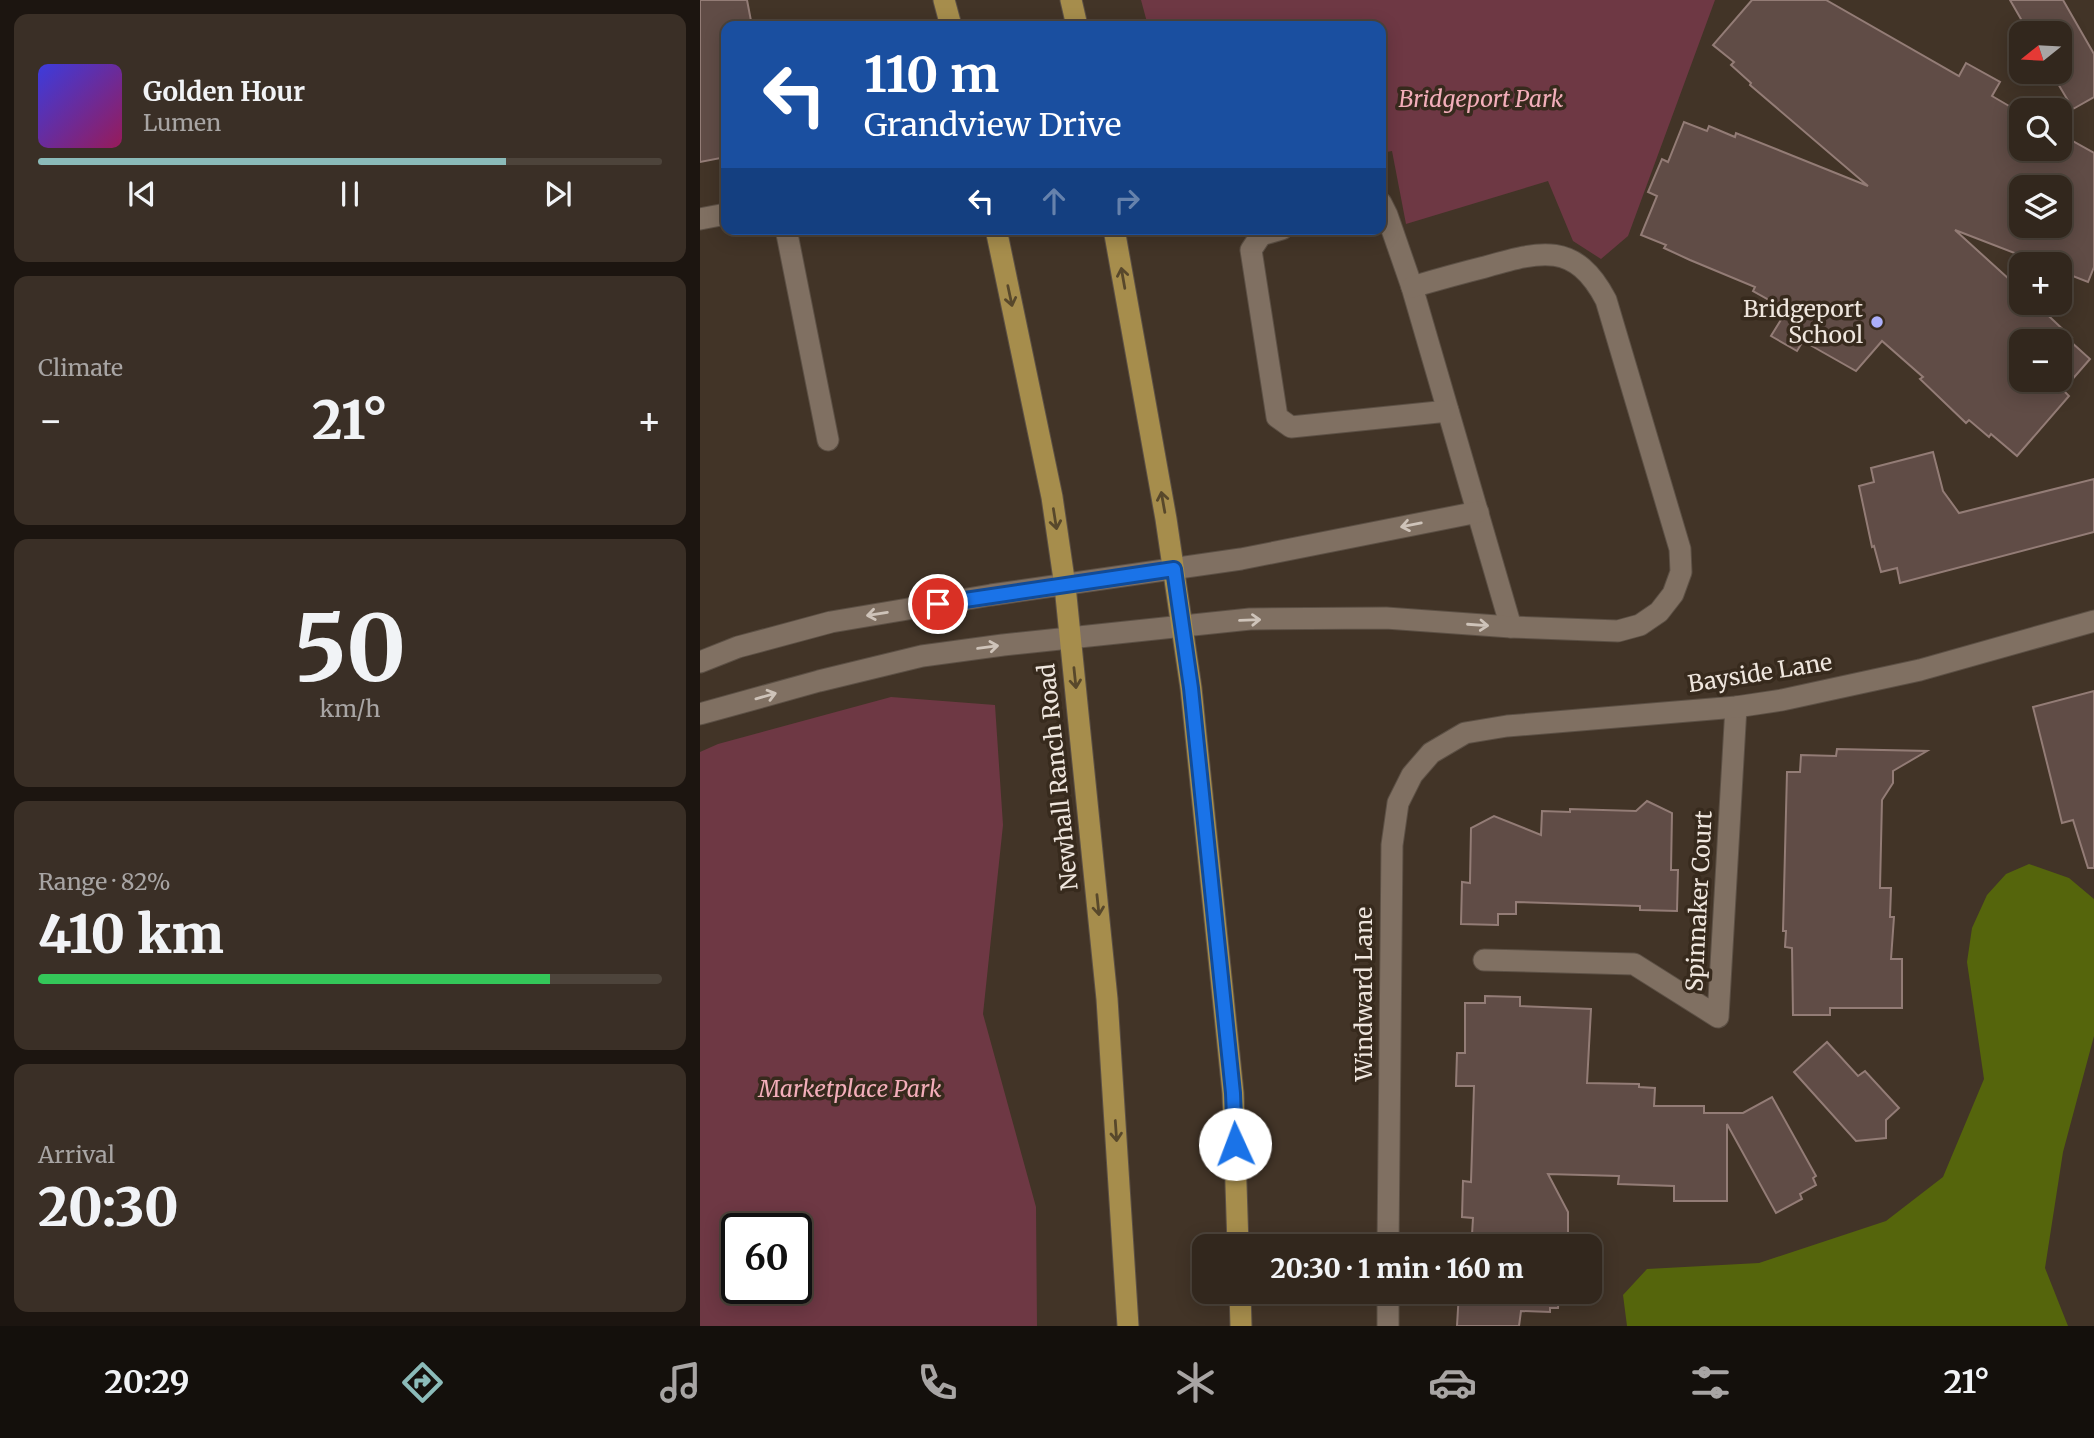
<!DOCTYPE html>
<html lang="en">
<head>
<meta charset="utf-8">
<style>
  :root { --surface:#32271d; --page:#3a2f26; --text:#f1f3f6; --muted:#a8a5a4; --line:#4d443b; --accent:#8bbbb9 }
  body { margin:0; font-family:Merriweather,serif; background:var(--page); color:var(--text); height:100vh; display:flex; flex-direction:column; font-size:26px; white-space:nowrap }
  * { box-sizing:border-box; margin:0 }
  p { font-size:23px; color:var(--muted) }
  .icon { flex:none; width:38px; height:38px; fill:none; stroke:currentColor; stroke-width:2; stroke-linecap:round; stroke-linejoin:round }
  .map { position:relative; flex:1; overflow:hidden }
  .side { display:flex; flex-direction:column; gap:14px; padding:14px; background:#1c1510; width:700px }
  .side>* { flex:none }
  .hud { position:absolute; left:21px; top:21px; width:665px; height:214px; border-radius:14px; box-shadow:0 4px 18px #0003,0 0 0 2px var(--line); background:#1a4fa0; color:#fff; overflow:hidden }
  .needle { width:46px; rotate:252deg }
  .tools { position:absolute; left:1309px; top:21px; display:grid; gap:14px }
  .tools a { display:grid; place-items:center; width:63px; height:63px; border-radius:14px; background:var(--surface); box-shadow:0 4px 18px #0003,0 0 0 2px var(--line); font-size:35px }
  .speed { position:absolute; left:21px; top:1213px; display:flex; gap:14px; font-size:35px; font-weight:700; text-align:center }
  .speed>* { display:grid; place-content:center; width:91px; height:91px; border-radius:50%; background:var(--surface); box-shadow:0 4px 18px #0003,0 0 0 2px var(--line); line-height:1 }
  .speed .limit { border:4px solid #111; border-radius:10px; background:#fff; color:#111 }
  .pin { position:absolute; display:grid; place-items:center; width:60px; height:60px; color:#fff; margin:-30px; border:4px solid #fff; border-radius:50%; box-shadow:0 2px 7px #0007 }
  .me { position:absolute; width:77px; margin:-38px; rotate:358deg; stroke-linejoin:round; filter:drop-shadow(0 0 5px #0008) }
  .turn { display:flex; align-items:center; gap:24px; height:147px; padding:0 28px; font-size:32px }
  .turn .icon { width:91px; height:91px; stroke-width:2.5 }
  .turn b { display:block; font-size:49px; line-height:60px }
  .lanes { display:flex; align-items:center; height:66px; padding:0 28px; background:#0003; justify-content:center; gap:35px; direction:ltr }
  .lanes .off { opacity:.35 }
  .big { font-size:52px; font-weight:800; line-height:1.1 }
  .side .card { flex:1; display:flex; flex-direction:column; justify-content:center; gap:10px; min-width:0; padding:0 24px; border-radius:14px; background:var(--page) }
  .side .dial { align-items:center; gap:0 }
  .dial b { font-size:91px; line-height:1 }
  .song { display:flex; align-items:center; gap:21px }
  .cover { width:84px; height:84px; border-radius:10px; background:linear-gradient(135deg,hsl(240 70% 55%),hsl(330 70% 35%)) }
  .played { height:7px; border-radius:4px; background:linear-gradient(90deg,var(--accent) 75%,var(--line) 75%) }
  .keys { display:flex; justify-content:space-around; direction:ltr }
  .heat { display:flex; justify-content:space-between; align-items:center; font-size:38px; direction:ltr }
  .charge { height:10px; border-radius:5px; background:linear-gradient(90deg,#34c759 82%,var(--line) 0) }
  .trip { position:absolute; left:492px; top:1234px; width:410px; height:70px; border-radius:14px; background:var(--surface); box-shadow:0 4px 18px #0003,0 0 0 2px var(--line); font-weight:800; line-height:70px; text-align:center }
  .menu { display:flex; height:112px; justify-content:space-around; align-items:center; background:#14100c; color:var(--muted) }
  .menu .icon { width:49px; height:49px }
  .menu .active { color:var(--accent) }
  .menu b { font-size:32px; color:var(--text) }
  main { display:flex; flex:1; min-height:0 }
  .map>svg:first-child { display:block }
  .green { fill:#6e3844; fill-rule:evenodd }
  .water { fill:#55650c }
  .building { fill:#604c46; stroke:#937c76; stroke-width:2; fill-rule:evenodd }
  .lines { fill:none; stroke-linecap:round; stroke-linejoin:round }
  .minor-casing { stroke:#5c5045; stroke-width:23 }
  .major-casing { stroke:#5c5045; stroke-width:23 }
  .minor { stroke:#807062; stroke-width:21 }
  .major { stroke:#a68d4c; stroke-width:21 }
  .oneway { stroke:#58482b }
  .oneway2 { stroke:#cec3b9 }
  .route-casing { stroke:#114b97; stroke-width:18 }
  .route { stroke:#1a73e8; stroke-width:12 }
  .poi-dot { fill:#acaffb; stroke:#372a1d; stroke-width:2.5 }
  .labels { text-anchor:middle; stroke-width:7; stroke-linejoin:round; paint-order:stroke }
  .park-label { font-size:23px; font-style:italic; fill:#f3aeba; stroke:#372a1d }
  .poi-label { font-size:23px; fill:#efe6de; stroke:#372a1d; text-anchor:end }
  .street-label { font-size:23px; fill:#efe6de; stroke:#372a1d }
</style>
</head>
<body>
<main>
<section class="side">
<div class="card">
<div class="song"><i class="cover"></i><div><b>Golden Hour</b><p>Lumen</p></div></div>
<div class="played"></div>
<div class="keys"><svg class="icon" aria-label="previous" viewBox="0 0 24 24"><path d="M18 5L8 12l10 7zM5 5v14"/></svg><svg class="icon" aria-label="pause" viewBox="0 0 24 24"><path d="M8 5v14M16 5v14"/></svg><svg class="icon" aria-label="next" viewBox="0 0 24 24"><path d="M6 5l10 7-10 7zM19 5v14"/></svg></div>
</div>
<div class="card"><p>Climate</p>
<div class="heat"><a>−</a><b class="big">21°</b><a>+</a></div>
</div>
<div class="card dial"><b>50</b><p>km/h</p></div>
<div class="card"><p>Range · 82%</p><b class="big">410 km</b><div class="charge"></div></div>
<div class="card"><p>Arrival</p><b class="big">20:30</b></div>
</section>
<div class="map">
<svg width="1394" height="1326" viewBox="0 0 1394 1326">
  <rect width="100%" height="100%" fill="#423427"/>
  <g class="green">
    <path d="M441 0H1015L928 236 901 259 873 241 848 181 706 224 692 151 681 153V26H448Z"/>
    <path d="M191 697 295 705 303 825 283 1014 336 1207 337 1326H0V752L18 744ZM37 1228H96V1288H37Z"/>
  </g>
  <path class="water" d="M1329 864 1369 878 1394 899V1036L1363 1152 1345 1268 1368 1326H927L923 1295 947 1269 1059 1263 1186 1221 1243 1177 1284 1079 1267 962 1272 928 1287 895 1306 874Z"/>
  <g class="building">
    <path d="M0 0H47L52 26H26V157L0 162Z"/>
    <path d="M1052 0H1126L1259 76 1266 63 1300 82 1292 96 1321 113V149H1360V134L1394 153V267L1388 282 1360 271V264H1343L1255 230 1321 290V303H1335L1372 338 1370 341 1390 359 1363 390 1369 396 1317 456 1291 434 1289 437 1269 420 1266 423 1220 379 1223 377 1182 341 1156 371 1103 341 1097 351 1071 336 1087 310 1053 291 1055 287 990 260 964 248 966 245 941 235 957 196 948 192 962 159 968 162 984 122 1007 131 1009 126 1035 137 1036 133 1168 186 1050 85 1051 83 1031 65 1034 62 1013 45ZM1321 187H1360V226H1321ZM1321 341H1360V380H1321Z"/>
    <path d="M1310 0H1363L1394 54V97L1373 109 1351 72H1360V33H1329Z"/>
    <path d="M1233 452 1243 491 1259 513 1394 479V532L1200 583 1197 568 1181 572 1174 546 1172 547 1159 486 1174 482 1171 468Z"/>
    <path d="M1394 691V868H1388L1373 820 1362 823 1333 707Z"/>
    <path d="M1137 749 1227 751 1193 771V783L1182 800 1180 888H1191L1190 917H1194L1191 959H1202V1008H1130V1015H1093L1092 948 1085 947 1086 931H1083L1087 772H1100L1101 755 1136 756Z"/>
    <path d="M947 801 972 813 971 870H978L977 911 940 910V906L816 902V914H798V925L761 924 762 882 770 883 771 828 794 816 841 835 842 811 870 812V809L936 811Z"/>
    <path d="M785 996 820 997V1006L891 1009 887 1083 939 1084V1087L955 1088 954 1106H1004V1113H1043L1072 1097 1116 1176 1113 1178 1116 1185 1100 1194 1102 1199 1076 1213 1027 1124V1201H974V1186L918 1184 919 1176 848 1174 868 1212V1246H808L809 1238 772 1235 773 1218 762 1217 763 1181 771 1182 774 1086H756L757 1053H765V1003H785Z"/>
    <path d="M1127 1042 1158 1076 1165 1071 1199 1108 1186 1120V1138L1156 1141 1094 1072Z"/>
    <path d="M759 1292H859L858 1308H850V1312L821 1311 819 1326H757Z"/>
  </g>
  <g class="lines">
    <g class="minor-casing">
      <g id="minor">
        <path d="M681 203 687 215 712 287 811 627"/>
        <path d="M0 219 26 214"/>
        <path d="M86 229 128 440"/>
        <path d="M582 229 561 235 551 250 577 417 591 427 748 411"/>
        <path d="M0 662 38 647 131 622 291 595 541 559 778 512"/>
        <path d="M0 714 119 681 222 656 303 645 550 619 686 618 811 627 918 631 940 625 959 612 973 594 981 572 980 549 906 300C875 241 841 251 785 267 761 273 736 280 712 287"/>
        <path d="M784 960 934 964 1018 1017 1036 707"/>
        <path d="M688 1246 692 845 698 803 712 775 731 753 765 733 807 726 1036 707 1082 700 1220 670 1394 621"/>
        <path d="M688 1326V1292"/>
      </g>
    </g>
    <g class="major-casing">
      <g id="major">
        <path d="M244 0 251 26"/>
        <path d="M371 0 377 26"/>
        <path d="M296 229 352 497 365 586 407 999 428 1326"/>
        <path d="M414 229 466 519 491 688 533 1093 538 1246"/>
        <path d="M540 1292 541 1326"/>
      </g>
    </g>
    <use href="#minor" class="minor"/>
    <use href="#major" class="major"/>
  </g>
  <defs><path id="oneway-shaft" d="M-6 0H5M1.5-3L5.5 0L1.5 3" fill="none" stroke-width="1.6" stroke-linecap="round" stroke-linejoin="round" transform="scale(1.75)"/></defs>
  <g class="oneway">
    <use href="#oneway-shaft" transform="translate(423 278) rotate(-100)"/>
    <use href="#oneway-shaft" transform="translate(310 296) rotate(78)"/>
    <use href="#oneway-shaft" transform="translate(463 502) rotate(-100)"/>
    <use href="#oneway-shaft" transform="translate(355 519) rotate(81)"/>
    <use href="#oneway-shaft" transform="translate(375 678) rotate(84)"/>
    <use href="#oneway-shaft" transform="translate(398 905) rotate(84)"/>
    <use href="#oneway-shaft" transform="translate(416 1131) rotate(86)"/>
  </g>
  <g class="oneway2">
    <use href="#oneway-shaft" transform="translate(711 525) rotate(169)"/>
    <use href="#oneway-shaft" transform="translate(177 614) rotate(171)"/>
    <use href="#oneway-shaft" transform="translate(550 620) rotate(-2)"/>
    <use href="#oneway-shaft" transform="translate(778 625) rotate(4)"/>
    <use href="#oneway-shaft" transform="translate(288 647) rotate(-8)"/>
    <use href="#oneway-shaft" transform="translate(66 696) rotate(-16)"/>
  </g>
  <g class="lines">
    <g class="route-casing">
      <path id="route" d="M238 604 474 569 491 688 533 1093 535 1144"/>
    </g>
    <use href="#route" class="route"/>
  </g>
  <circle class="poi-dot" cx="1177" cy="322" r="7"/>
  <g class="labels">
    <g class="park-label">
      <text x="781" y="107">Bridgeport Park</text>
      <text x="150" y="1097">Marketplace Park</text>
    </g>
    <g class="poi-label">
      <text x="1163" y="317">Bridgeport<tspan x="1163" dy="26">School</tspan></text>
    </g>
    <g class="street-label">
      <text transform="translate(1060 673) rotate(-9)" y="8">Bayside Lane</text>
      <text transform="translate(358 777) rotate(-96)" y="8">Newhall Ranch Road</text>
      <text transform="translate(999 901) rotate(-87)" y="8">Spinnaker Court</text>
      <text transform="translate(664 994) rotate(-90)" y="8">Windward Lane</text>
    </g>
  </g>
</svg>
<div class="tools">
<a><svg class="needle" viewBox="-14 -14 28 28"><path d="M0-13l5 13h-10z" fill="#e53935"/><path d="M0 13l5-13h-10z" fill="#a8a5a4"/></svg></a>
<a><svg class="icon" aria-label="search" viewBox="0 0 24 24"><circle cx="10" cy="10" r="6"/><path d="M15 15l6 6"/></svg></a>
<a><svg class="icon" aria-label="layers" viewBox="0 0 24 24"><path d="M12 4l9 5-9 5-9-5zM3 14l9 5 9-5"/></svg></a>
<a>+</a>
<a>−</a>
</div>
<div class="speed"><div class="limit">60</div></div>
<div class="pin" style="left:238px;top:604px;background:#d93025"><svg class="icon" aria-label="arrive" viewBox="0 0 24 24"><path d="M6 21V4h12l-3 4 3 4H6"/></svg></div>
<svg class="me" style="left:535px;top:1144px" viewBox="-20 -20 40 40"><circle r="19" fill="#fff"/><path d="M0-13L10 11 0 6-10 11z" fill="#1a73e8"/></svg>
<div class="trip">20:30 · 1 min · 160 m</div>
<div class="hud">
<div class="turn"><svg class="icon" aria-label="left" viewBox="0 0 24 24"><path d="M17 20v-9H6M10 6l-5 5 5 5"/></svg><div><b>110 m</b>Grandview Drive</div></div>
<div class="lanes"><svg class="icon" aria-label="left" viewBox="0 0 24 24"><path d="M17 20v-9H6M10 6l-5 5 5 5"/></svg><svg class="icon off" aria-label="ahead" viewBox="0 0 24 24"><path d="M12 20V5M6 11l6-6 6 6"/></svg><svg class="icon off" aria-label="right" viewBox="0 0 24 24"><path d="M7 20v-9h11M14 6l5 5-5 5"/></svg></div>
</div>
</div>
</main>
<nav class="menu">
<b>20:29</b>
<svg class="icon active" aria-label="directions" viewBox="0 0 24 24"><path d="M12 3l9 9-9 9-9-9zM9 14v-3h6M13 9l2 2-2 2"/></svg>
<svg class="icon" aria-label="music" viewBox="0 0 24 24"><path d="M9 18V5l10-2v13"/><circle cx="6" cy="18" r="3"/><circle cx="16" cy="16" r="3"/></svg>
<svg class="icon" aria-label="phone" viewBox="0 0 24 24"><path d="M5 4h4l2 5-3 2q2 4 5 5l2-3 5 2v4C11 20 4 13 5 4z"/></svg>
<svg class="icon" aria-label="climate" viewBox="0 0 24 24"><path d="M12 3v18M4 7l16 10M4 17L20 7"/></svg>
<svg class="icon" aria-label="car" viewBox="0 0 24 24"><path d="M5 17H2v-5l4-1 3-4h7l3 4 3 1v5h-3M9 17h6M6 11h13"/><circle cx="7" cy="17" r="2"/><circle cx="17" cy="17" r="2"/></svg>
<svg class="icon" aria-label="filters" viewBox="0 0 24 24"><path d="M4 7h16M4 17h16"/><circle cx="9" cy="7" r="2"/><circle cx="15" cy="17" r="2"/></svg>
<b>21°</b>
</nav>
</body>
</html>
